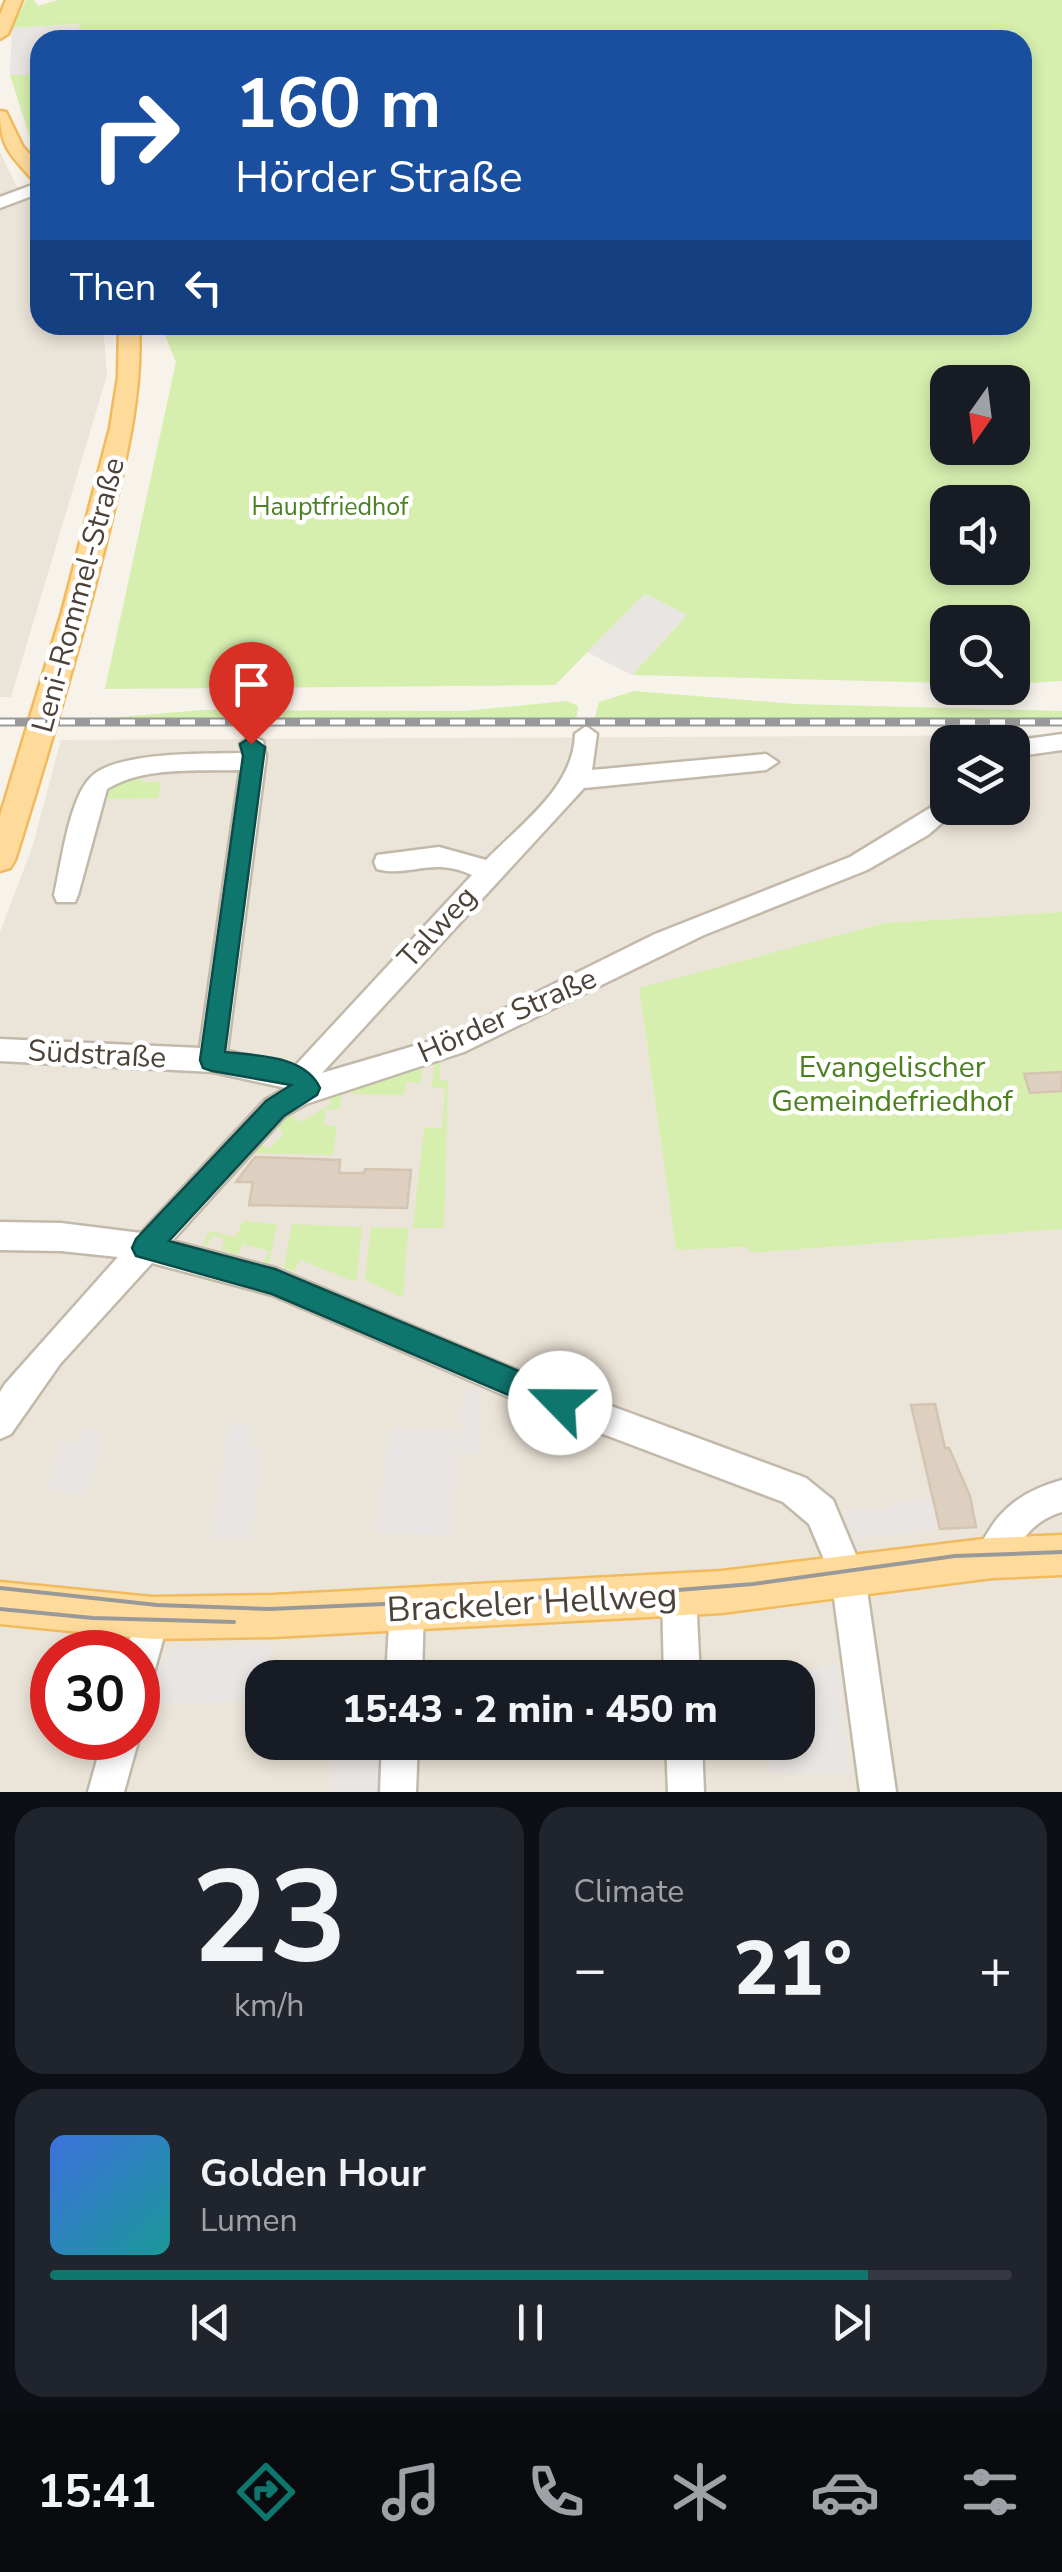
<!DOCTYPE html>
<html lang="en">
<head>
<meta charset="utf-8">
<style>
  :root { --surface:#171b24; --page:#20242c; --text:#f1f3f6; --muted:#9ea1a6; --line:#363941; --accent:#0f766e }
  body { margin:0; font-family:"Nunito Sans",sans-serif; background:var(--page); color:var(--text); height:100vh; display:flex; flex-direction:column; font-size:38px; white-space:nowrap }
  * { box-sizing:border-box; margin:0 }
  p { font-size:32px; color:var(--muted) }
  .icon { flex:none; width:55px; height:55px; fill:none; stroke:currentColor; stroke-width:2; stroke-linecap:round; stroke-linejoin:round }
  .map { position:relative; height:1792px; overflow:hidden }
  .sheet { display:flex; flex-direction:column; gap:15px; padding:15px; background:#0d0f14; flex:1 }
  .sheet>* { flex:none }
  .banner { position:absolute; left:30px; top:30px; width:1002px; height:305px; border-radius:30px; box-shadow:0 5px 15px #0003; background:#1a4fa0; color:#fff; overflow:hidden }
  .needle { width:65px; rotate:194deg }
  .fabs { position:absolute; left:930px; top:365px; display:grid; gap:20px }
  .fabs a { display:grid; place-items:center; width:100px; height:100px; border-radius:20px; background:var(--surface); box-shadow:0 5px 15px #0003; font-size:50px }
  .speed { position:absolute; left:30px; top:1630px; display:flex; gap:20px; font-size:50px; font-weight:700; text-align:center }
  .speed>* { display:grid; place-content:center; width:130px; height:130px; border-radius:50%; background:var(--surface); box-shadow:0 5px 15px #0003; line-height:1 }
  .speed .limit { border:15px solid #d22; background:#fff; color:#111 }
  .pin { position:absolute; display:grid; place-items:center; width:85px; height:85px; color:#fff; margin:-102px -42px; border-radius:50% 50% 50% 0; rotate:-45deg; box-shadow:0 0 10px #0007 }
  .pin .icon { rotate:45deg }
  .me { position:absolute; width:110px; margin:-55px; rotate:293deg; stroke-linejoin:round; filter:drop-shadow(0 0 8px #0008) }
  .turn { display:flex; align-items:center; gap:35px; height:210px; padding:0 40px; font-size:45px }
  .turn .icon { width:130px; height:130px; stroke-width:2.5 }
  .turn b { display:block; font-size:70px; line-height:85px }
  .then { display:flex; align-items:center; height:95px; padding:0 40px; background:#0003; gap:20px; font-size:38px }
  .big { font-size:75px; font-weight:800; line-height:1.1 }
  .sheet .card { flex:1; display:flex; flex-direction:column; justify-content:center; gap:15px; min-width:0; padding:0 35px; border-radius:30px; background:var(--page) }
  .sheet .dial { align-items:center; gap:0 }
  .dial b { font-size:130px; line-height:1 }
  .song { display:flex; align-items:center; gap:30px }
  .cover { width:120px; height:120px; border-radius:15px; background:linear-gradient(135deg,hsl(220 70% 55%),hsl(180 70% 35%)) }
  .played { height:10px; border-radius:5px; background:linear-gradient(90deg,var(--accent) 85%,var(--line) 85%) }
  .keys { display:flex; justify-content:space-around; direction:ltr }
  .heat { display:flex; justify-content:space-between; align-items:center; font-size:55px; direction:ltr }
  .sheet .tiles { flex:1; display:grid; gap:15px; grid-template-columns:1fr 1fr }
  .card:last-child { grid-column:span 2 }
  .trip { position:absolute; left:245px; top:1660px; width:570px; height:100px; border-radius:30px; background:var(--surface); box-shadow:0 5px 15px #0003; font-weight:800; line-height:100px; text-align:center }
  .menu { display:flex; height:160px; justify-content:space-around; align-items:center; background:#090b0e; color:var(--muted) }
  .menu .icon { width:70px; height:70px }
  .menu .selected { color:var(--accent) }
  .menu b { font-size:45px; color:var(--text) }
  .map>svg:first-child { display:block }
  .residential { fill:#ebe4d8; fill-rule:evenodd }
  .green { fill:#d6efaf; fill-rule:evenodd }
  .parking { fill:#e8e5e2 }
  .building { fill:#ddd0c1; stroke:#d5c4b0; stroke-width:2.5 }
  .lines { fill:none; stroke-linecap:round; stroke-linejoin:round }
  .minor-casing { stroke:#c3b9ab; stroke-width:5 }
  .major-casing { stroke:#f1bb5d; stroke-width:5 }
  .minor { fill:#fff; fill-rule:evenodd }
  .major { fill:#ffdb9b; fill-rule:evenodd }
  .tram { stroke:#999; stroke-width:4 }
  .rail-casing { stroke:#999; stroke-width:9 }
  .rail { stroke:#fff; stroke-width:5; stroke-dasharray:15; stroke-linecap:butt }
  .route { fill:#0f766e; stroke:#0a4d48; stroke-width:2.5 }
  .labels { text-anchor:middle; stroke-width:9; stroke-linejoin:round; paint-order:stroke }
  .far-park-label { font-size:25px; fill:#4c8021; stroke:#fff }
  .street-label { font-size:30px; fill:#4c4237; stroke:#fff }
  .park-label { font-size:30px; fill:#4c8021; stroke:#fff }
  .near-street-label { font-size:35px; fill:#4c4237; stroke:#fff }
</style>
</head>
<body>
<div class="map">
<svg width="1062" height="1792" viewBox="0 0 1062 1792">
  <rect width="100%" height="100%" fill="#f7f2ea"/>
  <g class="residential">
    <path d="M0 152 16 185 40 213V325H103L107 375 11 697H0Z"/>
    <path d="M1062 735V912L885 923 639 989 676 1250 746 1247 752 1253 1062 1229V1547L708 1582 153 1609 0 1591V932L32 848 61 740ZM948 742H1012V808H948Z"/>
    <path d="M1062 1570V1792H0V1614ZM52 1652H138V1738H52ZM262 1678H798V1742H262Z"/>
  </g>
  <g class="green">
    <path d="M26 0H34L38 6 58 0H1062V681L1013 684 1012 622H948L947 683 632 675 687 615 645 594 555 685 105 689 176 362 161 325H1022V40H76L79 24 12 28ZM948 382H1012V448H948ZM948 502H1012V568H948Z"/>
    <path d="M40 74V150L31 141 10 75Z"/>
    <path d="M634 691 795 704 1062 711V719L594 721 599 702Z"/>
    <path d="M567 701 578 706 576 721 85 720 202 710 464 711Z"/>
    <path d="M143 774 142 782H161L158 798 99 799 102 786Z"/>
    <path d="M1062 912V1229L752 1253 746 1247 676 1250 639 988 885 923Z"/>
    <path d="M440 1060V1080L448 1081 444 1228H413L424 1127 442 1128 445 1088 432 1087 435 1062Z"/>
    <path d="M422 1066 421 1083 406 1082 404 1095 352 1094 353 1086Z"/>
    <path d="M342 1090 340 1109H326L324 1125 337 1126 333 1155 251 1153 259 1143 269 1149 284 1133 276 1126 290 1115 300 1122 331 1104 328 1094Z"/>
    <path d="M243 1221 277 1224 269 1264 264 1262 269 1251 243 1244 238 1255 221 1250 225 1239 212 1235 207 1246 203 1245 209 1231 236 1237Z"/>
    <path d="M292 1224 362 1227 356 1282 300 1260 294 1272 284 1268Z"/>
    <path d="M371 1227 408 1228 403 1298 365 1280Z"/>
  </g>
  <g class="parking">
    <path d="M80 24 76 40H40V74L10 75 12 28Z"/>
    <path d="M645 594 687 615 632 675 587 652Z"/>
    <path d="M463 1390H481L478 1454H459Z"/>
    <path d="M228 1423H249L253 1427 250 1449 263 1450 251 1539H212Z"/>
    <path d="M81 1427 93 1429 104 1439 88 1495 47 1490 60 1441 77 1442Z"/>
    <path d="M390 1428 458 1430 453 1536 375 1533Z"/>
    <path d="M934 1499 940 1529 856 1539 842 1511 888 1510 892 1501Z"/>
    <path d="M271 1646 268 1677 262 1678V1701L164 1705 152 1684 156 1668 171 1649Z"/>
    <path d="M838 1665 850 1774 770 1773 767 1743 798 1742V1678L760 1677 759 1674Z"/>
    <path d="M335 1743H389L386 1792H328Z"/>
  </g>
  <g class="building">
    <path d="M1062 1072V1091L1030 1093 1024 1074Z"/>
    <path d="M255 1157 340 1160 339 1173H364L365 1169 411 1170 407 1208 249 1205 253 1182H236Z"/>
    <path d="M935 1404 945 1448H949L970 1496 976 1527 940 1529 911 1405Z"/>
  </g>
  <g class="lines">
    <g class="minor-casing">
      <g id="minor">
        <path d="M40 182V193L0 208V197Z"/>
        <path d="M586 726 597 734 592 770 766 754 778 762 766 770 584 788 322 1073 431 1041 475 1023 655 934 850 857 948 797V808H959L928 835 867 870 704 935 464 1052 306 1104 285 1116 172 1241 275 1268 538 1379 806 1478 833 1500 865 1576 896 1792H860L831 1576 809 1524 783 1502 534 1408 272 1295 152 1263 60 1364 11 1434 0 1439V1392L5 1384 118 1257 61 1251 0 1250V1222L61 1223 141 1233 265 1100 286 1088 213 1072 0 1061V1039L200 1048 240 770C199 771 143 766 107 789L78 895 75 902H57L54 895C61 865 69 798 91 777 116 751 208 754 243 753L240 744 251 736 263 741 266 756 227 1051 295 1066 472 875C432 856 408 878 377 869L374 862 377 855 439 847 486 860C521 824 574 787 575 734Z"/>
        <path d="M1062 734V750L1012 757V742H1006Z"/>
        <path d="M1062 1480V1512C1015 1526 1019 1564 992 1575L980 1570 975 1558C993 1514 1016 1493 1062 1480Z"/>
        <path d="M679 1577 691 1582 696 1594 700 1678H664L662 1594 667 1582Z"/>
        <path d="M407 1590 419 1595 424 1607 422 1678H386L390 1607 395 1595Z"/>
        <path d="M152 1601 164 1606 169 1618 150 1687 138 1693V1652H126L140 1606Z"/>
        <path d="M138 1734 139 1738 124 1792H88L103 1738H138Z"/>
        <path d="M382 1742H418L416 1792H380Z"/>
        <path d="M666 1742H702L704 1792H668Z"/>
      </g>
    </g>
    <g class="major-casing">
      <g id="major">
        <path d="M6 0H22L8 34 0 39V15Z"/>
        <path d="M0 111 6 112 23 147 40 165V182L33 180C10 154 0 147 0 111Z"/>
        <path d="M119 325H139C143 400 123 471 106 543 79 650 48 755 15 860L10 868 0 871V816L62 612 110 428 118 377Z"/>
        <path d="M1062 1535V1575L992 1578 722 1613 274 1637 152 1639 0 1624V1582L152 1597 274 1595 722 1571 992 1538Z"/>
      </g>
    </g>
    <use href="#minor" class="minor"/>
    <use href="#major" class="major"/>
    <g class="tram">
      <path d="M0 1588 157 1605 269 1609 640 1593 753 1584 955 1556 1062 1552"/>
      <path d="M0 1609 93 1618 234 1622"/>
    </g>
    <g class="rail-casing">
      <path id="rail" d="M0 722H1062"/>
    </g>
    <use href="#rail" class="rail"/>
  </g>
  <path class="route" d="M251 737 265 747 225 1052C257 1056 305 1055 320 1088L317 1095 284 1116 169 1241 275 1269 571 1393 575 1403 571 1413 560 1417 272 1294 136 1256 132 1248 136 1239 266 1101 291 1085 212 1071 203 1068 200 1060 243 756 240 744Z"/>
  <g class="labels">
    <g class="far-park-label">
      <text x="330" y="515">Hauptfriedhof</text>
    </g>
    <g class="street-label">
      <text transform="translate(78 595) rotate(-75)" y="10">Leni-Rommel-Straße</text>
      <text transform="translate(437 927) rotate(-47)" y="10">Talweg</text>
      <text transform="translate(507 1015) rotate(-24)" y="10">Hörder Straße</text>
      <text transform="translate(97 1054) rotate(3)" y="10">Südstraße</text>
    </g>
    <g class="park-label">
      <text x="892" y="1077">Evangelischer<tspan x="892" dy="34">Gemeindefriedhof</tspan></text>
    </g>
    <g class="near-street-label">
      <text transform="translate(532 1602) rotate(-3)" y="12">Brackeler Hellweg</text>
    </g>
  </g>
</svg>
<div class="fabs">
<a><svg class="needle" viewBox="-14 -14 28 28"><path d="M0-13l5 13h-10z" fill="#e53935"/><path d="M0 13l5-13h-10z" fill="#9ea1a6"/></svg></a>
<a><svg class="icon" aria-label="sound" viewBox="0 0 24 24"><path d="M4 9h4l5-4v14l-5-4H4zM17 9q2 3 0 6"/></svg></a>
<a><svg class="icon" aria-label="search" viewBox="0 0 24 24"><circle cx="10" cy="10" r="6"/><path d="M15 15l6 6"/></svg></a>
<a><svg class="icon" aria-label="layers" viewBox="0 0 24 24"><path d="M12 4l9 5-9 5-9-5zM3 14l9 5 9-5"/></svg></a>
</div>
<div class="speed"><div class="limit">30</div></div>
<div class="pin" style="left:251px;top:744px;background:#d93025"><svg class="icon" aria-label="arrive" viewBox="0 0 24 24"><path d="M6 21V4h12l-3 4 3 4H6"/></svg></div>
<svg class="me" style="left:560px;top:1403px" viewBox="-20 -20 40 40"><circle r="19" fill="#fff"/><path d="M0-13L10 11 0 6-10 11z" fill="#0f766e"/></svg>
<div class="trip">15:43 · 2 min · 450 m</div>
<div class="banner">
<div class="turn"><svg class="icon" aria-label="right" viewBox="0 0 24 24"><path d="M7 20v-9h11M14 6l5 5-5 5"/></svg><div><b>160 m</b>Hörder Straße</div></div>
<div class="then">Then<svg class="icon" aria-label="left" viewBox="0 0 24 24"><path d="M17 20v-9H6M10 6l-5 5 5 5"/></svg></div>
</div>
</div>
<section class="sheet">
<div class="tiles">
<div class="card dial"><b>23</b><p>km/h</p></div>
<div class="card"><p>Climate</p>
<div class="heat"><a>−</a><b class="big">21°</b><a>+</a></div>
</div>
<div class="card">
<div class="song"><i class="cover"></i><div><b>Golden Hour</b><p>Lumen</p></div></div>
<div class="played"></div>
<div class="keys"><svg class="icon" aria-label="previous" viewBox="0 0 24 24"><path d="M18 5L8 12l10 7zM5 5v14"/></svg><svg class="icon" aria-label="pause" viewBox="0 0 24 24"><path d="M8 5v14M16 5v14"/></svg><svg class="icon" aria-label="next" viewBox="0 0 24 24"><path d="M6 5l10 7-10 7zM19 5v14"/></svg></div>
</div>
</div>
</section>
<nav class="menu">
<b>15:41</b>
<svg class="icon selected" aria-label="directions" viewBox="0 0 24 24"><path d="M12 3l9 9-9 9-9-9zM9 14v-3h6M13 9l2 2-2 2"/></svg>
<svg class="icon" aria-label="music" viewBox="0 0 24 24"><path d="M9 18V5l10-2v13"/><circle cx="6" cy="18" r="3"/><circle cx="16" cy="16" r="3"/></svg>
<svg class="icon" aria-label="phone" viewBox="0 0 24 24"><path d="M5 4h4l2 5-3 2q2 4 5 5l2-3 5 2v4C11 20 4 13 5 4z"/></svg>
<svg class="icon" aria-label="climate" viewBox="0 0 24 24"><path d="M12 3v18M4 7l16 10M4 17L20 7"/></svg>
<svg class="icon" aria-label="car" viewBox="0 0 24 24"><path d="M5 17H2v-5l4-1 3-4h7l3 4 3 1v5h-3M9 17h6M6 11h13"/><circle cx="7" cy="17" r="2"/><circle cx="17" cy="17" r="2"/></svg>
<svg class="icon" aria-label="filters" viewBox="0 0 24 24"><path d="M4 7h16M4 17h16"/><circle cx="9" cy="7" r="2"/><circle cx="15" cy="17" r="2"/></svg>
</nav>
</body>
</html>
